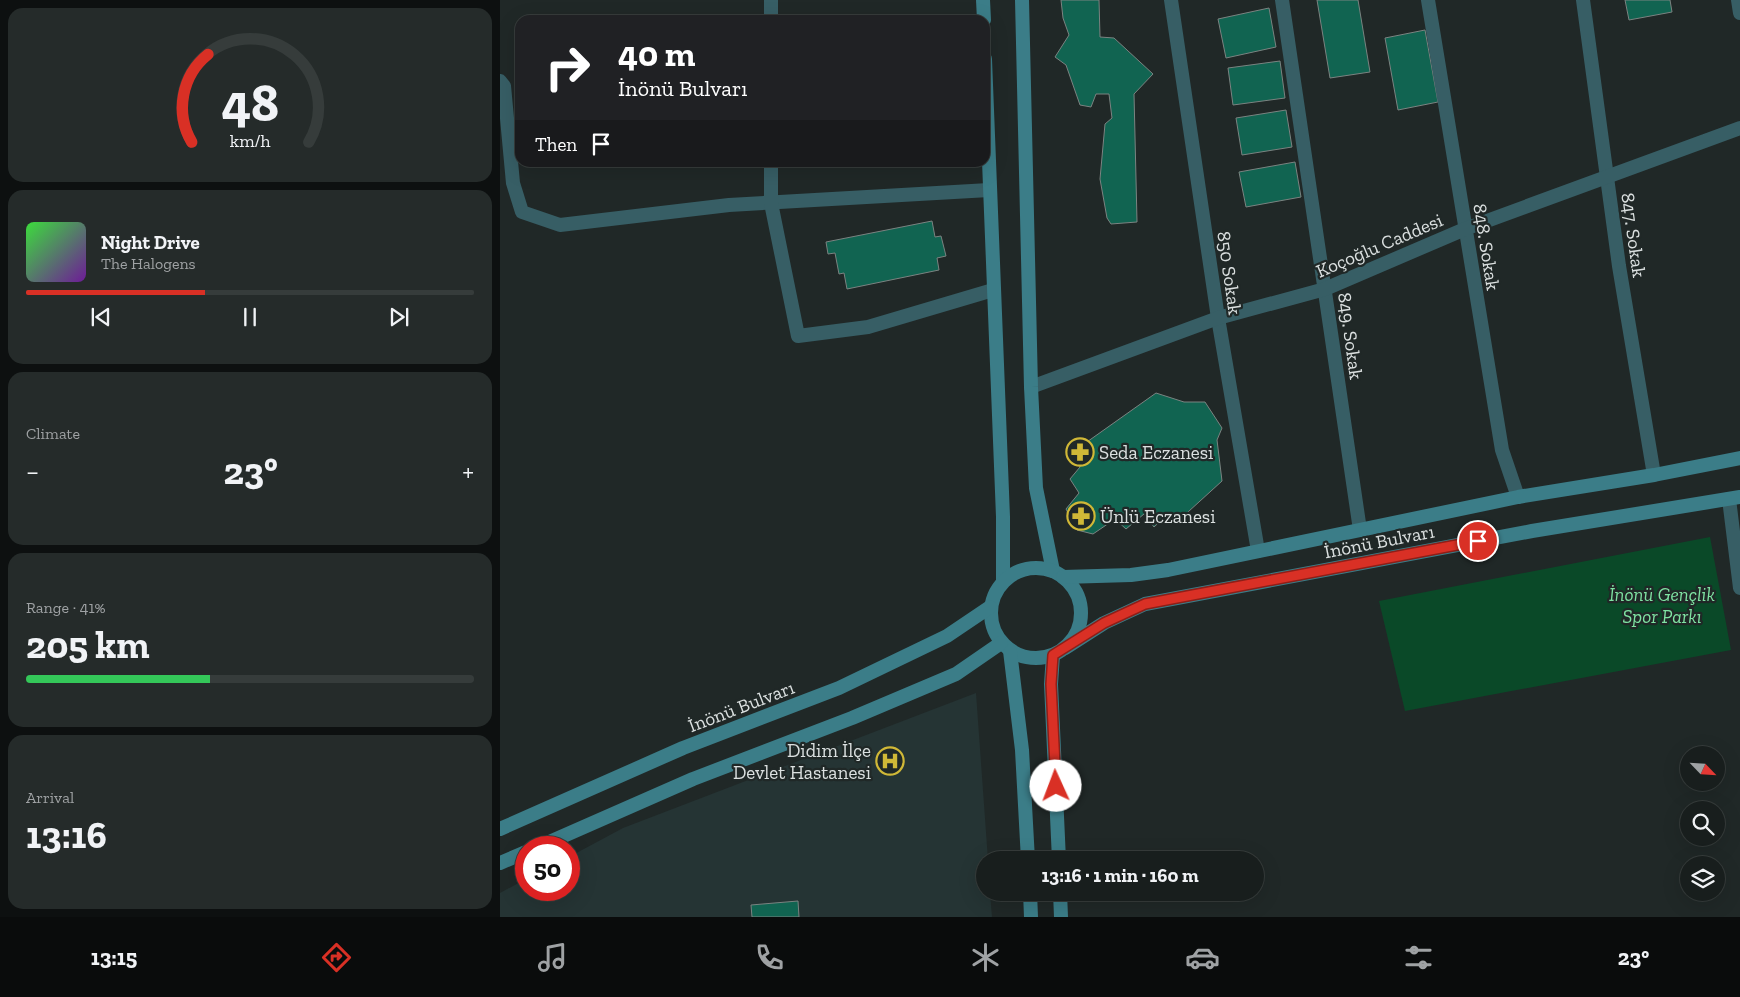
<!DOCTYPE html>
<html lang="en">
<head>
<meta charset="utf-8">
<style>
  :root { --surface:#181e1d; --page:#252b2a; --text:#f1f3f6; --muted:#9fa2a4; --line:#363c3b; --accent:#d93025 }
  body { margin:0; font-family:"Zilla Slab",serif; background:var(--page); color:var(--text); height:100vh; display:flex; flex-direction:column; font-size:19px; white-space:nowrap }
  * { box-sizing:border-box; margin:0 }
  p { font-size:16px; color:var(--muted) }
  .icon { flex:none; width:28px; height:28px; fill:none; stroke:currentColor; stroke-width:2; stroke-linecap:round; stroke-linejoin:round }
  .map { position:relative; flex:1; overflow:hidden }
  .drawer { display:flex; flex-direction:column; gap:8px; padding:8px; background:#0d1010; width:500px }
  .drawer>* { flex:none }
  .top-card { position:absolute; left:15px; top:15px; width:475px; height:152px; border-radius:15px; box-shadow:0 5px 20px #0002,0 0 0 1px var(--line); background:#202124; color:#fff; overflow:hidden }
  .needle { width:32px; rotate:115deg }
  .fabs { position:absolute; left:1180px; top:746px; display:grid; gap:10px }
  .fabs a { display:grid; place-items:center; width:45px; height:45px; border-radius:50%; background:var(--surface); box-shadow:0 5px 20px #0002,0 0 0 1px var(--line); font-size:25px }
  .speed { position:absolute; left:15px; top:836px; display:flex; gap:10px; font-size:25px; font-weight:700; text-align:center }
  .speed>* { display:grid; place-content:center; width:65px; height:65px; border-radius:50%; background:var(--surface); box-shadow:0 5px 20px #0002,0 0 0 1px var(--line); line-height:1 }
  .speed .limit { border:8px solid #d22; background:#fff; color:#111 }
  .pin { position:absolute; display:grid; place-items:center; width:42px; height:42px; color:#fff; margin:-21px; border:2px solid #fff; border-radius:50%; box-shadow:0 1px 5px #0007 }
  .me { position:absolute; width:55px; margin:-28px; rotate:358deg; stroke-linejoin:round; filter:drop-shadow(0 0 4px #0008) }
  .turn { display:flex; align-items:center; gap:18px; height:105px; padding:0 20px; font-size:22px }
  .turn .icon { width:65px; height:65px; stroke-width:2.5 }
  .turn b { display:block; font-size:35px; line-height:42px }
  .then { display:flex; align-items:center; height:48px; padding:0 20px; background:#0003; gap:10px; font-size:19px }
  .big { font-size:38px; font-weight:800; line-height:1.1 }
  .drawer .tile { flex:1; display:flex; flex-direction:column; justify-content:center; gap:8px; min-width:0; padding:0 18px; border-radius:15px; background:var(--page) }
  .drawer .dial { align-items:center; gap:0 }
  .dial svg { height:130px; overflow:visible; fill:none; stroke:var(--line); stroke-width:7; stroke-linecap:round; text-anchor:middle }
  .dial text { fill:var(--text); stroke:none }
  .song { display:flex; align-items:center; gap:15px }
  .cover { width:60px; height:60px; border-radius:8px; background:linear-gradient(135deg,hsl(120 70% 55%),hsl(280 70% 35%)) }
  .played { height:5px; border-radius:2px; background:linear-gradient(90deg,var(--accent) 40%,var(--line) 40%) }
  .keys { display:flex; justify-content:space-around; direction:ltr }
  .heat { display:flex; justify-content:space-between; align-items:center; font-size:28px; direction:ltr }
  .charge { height:8px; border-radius:4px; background:linear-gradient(90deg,#34c759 41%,var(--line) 0) }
  .trip { position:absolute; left:476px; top:851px; width:288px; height:50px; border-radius:25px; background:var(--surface); box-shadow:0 5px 20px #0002,0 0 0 1px var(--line); font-weight:800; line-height:50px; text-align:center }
  .tab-bar { display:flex; height:80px; justify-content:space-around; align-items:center; background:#0a0c0c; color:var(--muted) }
  .tab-bar .icon { width:35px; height:35px }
  .tab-bar .on { color:var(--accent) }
  .tab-bar b { font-size:22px; color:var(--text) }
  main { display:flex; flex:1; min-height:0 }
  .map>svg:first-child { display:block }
  .built { fill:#253434 }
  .green { fill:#0a4928 }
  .building { fill:#116451; stroke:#7b8381 }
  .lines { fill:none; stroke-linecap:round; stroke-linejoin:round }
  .minor { stroke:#375e65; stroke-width:14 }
  .tertiary { stroke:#375e65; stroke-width:14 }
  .secondary { stroke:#3b7d88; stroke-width:14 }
  .route-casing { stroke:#8d1f18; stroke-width:12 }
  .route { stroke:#d93025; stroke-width:9 }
  .labels { text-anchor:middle; stroke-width:4.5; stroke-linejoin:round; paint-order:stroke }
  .street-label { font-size:19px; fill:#dbe0e0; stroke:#202827 }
  .poi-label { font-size:19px; fill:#dbe0e0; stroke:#202827; text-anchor:start }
  .park-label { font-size:19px; font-style:italic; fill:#7fe3a3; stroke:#202827 }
</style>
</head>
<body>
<main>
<section class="drawer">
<div class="tile dial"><svg viewBox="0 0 100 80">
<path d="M14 69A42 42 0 1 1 86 69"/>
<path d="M14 69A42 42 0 0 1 24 15" stroke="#d93025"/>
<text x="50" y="56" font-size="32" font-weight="700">48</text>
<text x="50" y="72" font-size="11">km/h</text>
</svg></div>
<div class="tile">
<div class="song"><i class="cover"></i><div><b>Night Drive</b><p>The Halogens</p></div></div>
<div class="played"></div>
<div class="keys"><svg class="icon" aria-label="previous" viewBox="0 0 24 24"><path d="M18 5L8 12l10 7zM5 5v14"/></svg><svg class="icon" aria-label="pause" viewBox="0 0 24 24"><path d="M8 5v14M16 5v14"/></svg><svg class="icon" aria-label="next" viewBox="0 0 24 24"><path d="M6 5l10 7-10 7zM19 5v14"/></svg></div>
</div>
<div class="tile"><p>Climate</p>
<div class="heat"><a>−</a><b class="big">23°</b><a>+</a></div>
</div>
<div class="tile"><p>Range · 41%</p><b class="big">205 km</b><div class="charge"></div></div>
<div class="tile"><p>Arrival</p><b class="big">13:16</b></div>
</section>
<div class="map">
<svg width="1240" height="917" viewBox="0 0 1240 917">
  <rect width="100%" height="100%" fill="#202827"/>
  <path class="built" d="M476 693 488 860H485V892L490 893 492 917H0V893L26 879V890H69V857L123 828Z"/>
  <path class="green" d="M1210 537 1231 650 905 711 879 601Z"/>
  <g class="building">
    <path d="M561 0H599L600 37 614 38 653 74 634 94 637 222 611 224 607 218 600 179 605 124 612 118 609 94H596L591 107 580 105 566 65 555 57 569 35 563 18Z"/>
    <path d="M817 0H858L870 72 830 78Z"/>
    <path d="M1125 0H1170L1172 12 1129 20Z"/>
    <path d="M769 8 776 47 726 58 718 19Z"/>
    <path d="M925 30 938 102 898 110 885 38Z"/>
    <path d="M780 61 785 98 733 105 728 68Z"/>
    <path d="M786 110 792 147 742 155 736 118Z"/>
    <path d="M795 162 801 197 746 207 739 172Z"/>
    <path d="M432 221 435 237 441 236 446 256 437 258 439 270 347 289 344 273 339 274 335 253 328 254 326 242Z"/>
    <path d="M656 393 684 402H705L722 428 717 440 722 481 677 522 669 513 654 527 644 514 626 529 615 519 593 534 577 530 566 509 579 493 570 479 580 467 577 449Z"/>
    <path d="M298 901 299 917H252L251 905Z"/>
  </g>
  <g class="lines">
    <g class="minor">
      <path d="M271 0V20"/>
      <path d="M671 0 718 318 758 551"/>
      <path d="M782 0 860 530"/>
      <path d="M928 0 1002 450 1018 497"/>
      <path d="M1083 0 1119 266 1154 475"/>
      <path d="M1238 0 1240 13"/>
      <path d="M0 81 4 86 13 183 22 212 60 225 229 205 489 190"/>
      <path d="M271 162V203L298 336 368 327 493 290"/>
      <path d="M1229 499 1240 588"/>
    </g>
    <path class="tertiary" d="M531 387 718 318 825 289 965 229 1240 128"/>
    <g class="secondary">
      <path d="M483 0 484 20"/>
      <path d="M522 0 531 387 536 488 553 571"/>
      <path d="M485 59 503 517V581"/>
      <circle cx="536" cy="613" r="45"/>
      <path d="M563 577 631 575 668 570 1018 497 1154 475 1240 458"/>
      <path d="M565 648 604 623 645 604 1032 531 1240 497"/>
      <path d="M510 651 522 750 528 860"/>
      <path d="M553 655 551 684 559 860"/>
      <path d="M0 829 183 748 339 688 447 636 490 607"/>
      <path d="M36 848 193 779 352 718 456 674 501 643"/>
      <path d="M0 863 26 852"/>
      <path d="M530 892 531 917"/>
      <path d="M560 892 561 917"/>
    </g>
  </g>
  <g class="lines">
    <g class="route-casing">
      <path id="route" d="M556 786 551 684 553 655 604 623 645 604 978 541"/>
    </g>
    <use href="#route" class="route"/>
  </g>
  <defs>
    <g id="pharmacy-ring" transform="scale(1.4375)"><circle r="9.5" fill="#202827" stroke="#d0b837" stroke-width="1.5"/><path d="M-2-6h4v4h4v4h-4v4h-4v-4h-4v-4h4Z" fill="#d0b837"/></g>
    <g id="hospital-ring" transform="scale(1.4375)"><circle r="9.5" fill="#202827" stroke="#d0b837" stroke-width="1.5"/><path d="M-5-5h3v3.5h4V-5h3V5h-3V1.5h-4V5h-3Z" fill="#d0b837"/></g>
  </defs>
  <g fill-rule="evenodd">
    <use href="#pharmacy-ring" x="580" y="452"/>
    <use href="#pharmacy-ring" x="581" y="516"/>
    <use href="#hospital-ring" x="390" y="761"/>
  </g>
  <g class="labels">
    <g class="street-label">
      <text transform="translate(1134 235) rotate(82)" y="7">847. Sokak</text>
      <text transform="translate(879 245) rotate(-23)" y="7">Koçoğlu Caddesi</text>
      <text transform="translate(987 247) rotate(81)" y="7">848. Sokak</text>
      <text transform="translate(730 273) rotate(82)" y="7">850 Sokak</text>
      <text transform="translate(851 336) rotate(82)" y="7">849. Sokak</text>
      <text transform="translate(879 541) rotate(-11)" y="7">İnönü Bulvarı</text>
      <text transform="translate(241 706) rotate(-21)" y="7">İnönü Bulvarı</text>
    </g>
    <g class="poi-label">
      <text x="599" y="459">Seda Eczanesi</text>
      <text x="600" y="523">Ünlü Eczanesi</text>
      <text x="371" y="757" text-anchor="end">Didim İlçe<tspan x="371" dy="22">Devlet Hastanesi</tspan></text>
    </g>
    <g class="park-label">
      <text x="1162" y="601">İnönü Gençlik<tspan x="1162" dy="22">Spor Parkı</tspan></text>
    </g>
  </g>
</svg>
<div class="fabs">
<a><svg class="needle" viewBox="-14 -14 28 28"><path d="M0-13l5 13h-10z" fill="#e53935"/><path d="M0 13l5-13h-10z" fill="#9fa2a4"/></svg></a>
<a><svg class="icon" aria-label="search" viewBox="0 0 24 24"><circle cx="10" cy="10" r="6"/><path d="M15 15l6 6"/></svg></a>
<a><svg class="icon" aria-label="layers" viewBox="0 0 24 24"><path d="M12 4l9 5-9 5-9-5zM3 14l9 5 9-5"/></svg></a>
</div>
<div class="speed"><div class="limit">50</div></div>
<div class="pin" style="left:978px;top:541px;background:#d93025"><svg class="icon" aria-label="arrive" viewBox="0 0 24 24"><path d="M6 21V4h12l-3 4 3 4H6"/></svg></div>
<svg class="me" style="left:556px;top:786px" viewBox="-20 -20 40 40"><circle r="19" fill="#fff"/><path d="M0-13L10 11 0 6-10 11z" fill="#d93025"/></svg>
<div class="trip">13:16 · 1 min · 160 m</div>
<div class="top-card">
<div class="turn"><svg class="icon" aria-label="right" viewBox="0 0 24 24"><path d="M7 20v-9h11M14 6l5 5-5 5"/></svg><div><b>40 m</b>İnönü Bulvarı</div></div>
<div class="then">Then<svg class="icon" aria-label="arrive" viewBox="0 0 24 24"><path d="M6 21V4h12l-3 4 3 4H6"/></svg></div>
</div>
</div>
</main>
<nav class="tab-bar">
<b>13:15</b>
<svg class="icon on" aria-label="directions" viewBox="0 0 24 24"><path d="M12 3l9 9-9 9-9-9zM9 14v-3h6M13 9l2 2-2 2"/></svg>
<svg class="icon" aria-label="music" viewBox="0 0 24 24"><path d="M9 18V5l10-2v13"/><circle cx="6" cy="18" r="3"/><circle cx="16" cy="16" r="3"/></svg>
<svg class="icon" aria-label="phone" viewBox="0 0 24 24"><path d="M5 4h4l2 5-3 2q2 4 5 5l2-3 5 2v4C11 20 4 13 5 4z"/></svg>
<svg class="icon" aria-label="climate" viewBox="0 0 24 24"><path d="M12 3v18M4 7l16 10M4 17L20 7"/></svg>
<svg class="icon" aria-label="car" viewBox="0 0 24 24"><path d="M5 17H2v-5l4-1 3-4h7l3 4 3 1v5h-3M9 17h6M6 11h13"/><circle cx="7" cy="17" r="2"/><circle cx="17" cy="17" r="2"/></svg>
<svg class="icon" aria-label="filters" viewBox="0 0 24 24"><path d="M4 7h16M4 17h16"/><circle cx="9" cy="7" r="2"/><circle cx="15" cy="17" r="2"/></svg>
<b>23°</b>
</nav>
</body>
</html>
